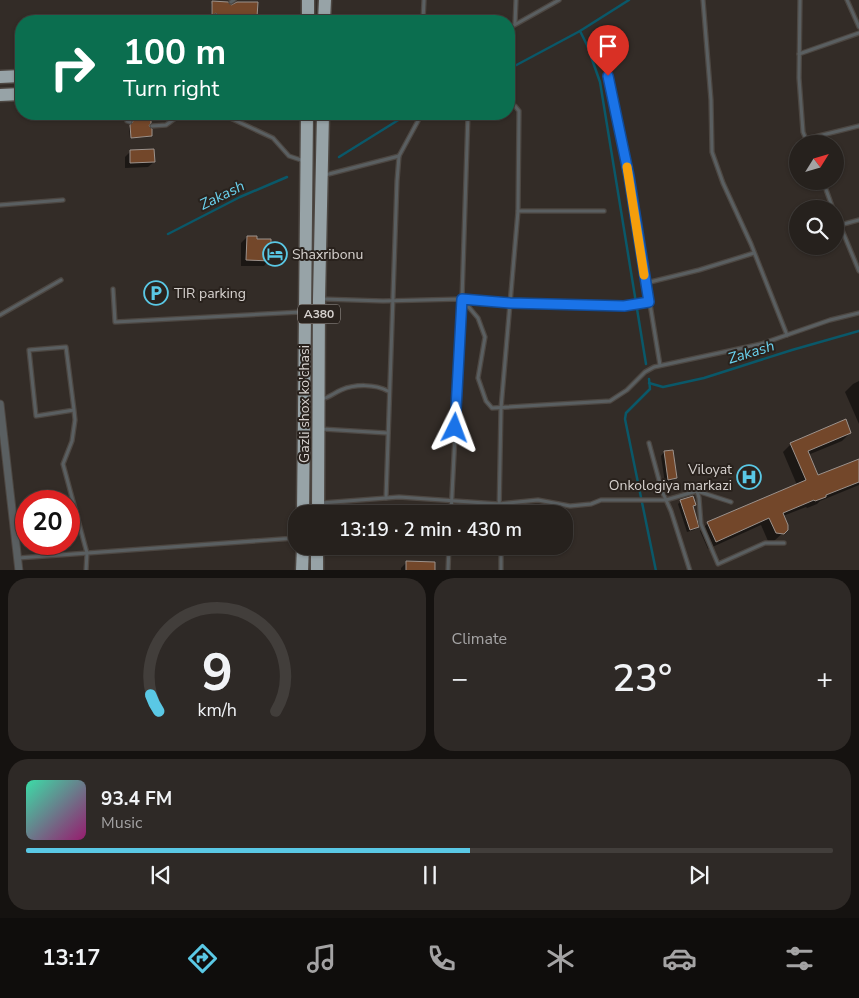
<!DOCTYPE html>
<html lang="en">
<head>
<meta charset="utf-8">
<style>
  :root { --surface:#26211d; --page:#2e2926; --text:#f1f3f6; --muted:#a4a3a4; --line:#423e3b; --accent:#5ac8e5 }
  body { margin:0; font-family:"Nunito Sans",sans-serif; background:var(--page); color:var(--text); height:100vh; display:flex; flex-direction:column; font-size:19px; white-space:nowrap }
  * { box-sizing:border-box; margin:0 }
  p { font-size:16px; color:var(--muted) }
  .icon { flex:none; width:28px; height:28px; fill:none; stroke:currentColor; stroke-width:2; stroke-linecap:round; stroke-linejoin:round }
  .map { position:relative; height:570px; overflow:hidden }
  .details { display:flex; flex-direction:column; gap:8px; padding:8px; background:#151210; flex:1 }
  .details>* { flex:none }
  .top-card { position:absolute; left:15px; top:15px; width:500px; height:105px; border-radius:20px; box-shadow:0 1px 4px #0004,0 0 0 1px var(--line); background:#0b6e4f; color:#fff; overflow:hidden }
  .needle { width:32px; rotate:53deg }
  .controls { position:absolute; left:789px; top:135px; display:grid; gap:10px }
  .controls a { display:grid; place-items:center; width:55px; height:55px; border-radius:50%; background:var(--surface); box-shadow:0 1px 4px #0004,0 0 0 1px var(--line); font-size:25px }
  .speed { position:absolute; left:15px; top:490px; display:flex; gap:10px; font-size:25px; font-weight:700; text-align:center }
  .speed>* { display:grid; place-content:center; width:65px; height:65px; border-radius:50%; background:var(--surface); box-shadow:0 1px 4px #0004,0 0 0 1px var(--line); line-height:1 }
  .speed .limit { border:8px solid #d22; background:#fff; color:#111 }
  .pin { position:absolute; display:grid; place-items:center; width:42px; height:42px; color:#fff; margin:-51px -21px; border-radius:50% 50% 50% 0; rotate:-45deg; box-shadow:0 0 5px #0007 }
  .pin .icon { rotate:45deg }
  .me { position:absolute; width:55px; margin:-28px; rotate:3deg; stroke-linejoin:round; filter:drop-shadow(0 0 4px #0008) }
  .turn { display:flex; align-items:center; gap:18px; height:105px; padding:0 25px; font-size:22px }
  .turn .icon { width:65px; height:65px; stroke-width:2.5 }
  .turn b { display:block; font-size:35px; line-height:42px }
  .big { font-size:38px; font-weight:600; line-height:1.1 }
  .details .card { flex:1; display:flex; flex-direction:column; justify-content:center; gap:8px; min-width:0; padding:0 18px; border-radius:20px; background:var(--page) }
  .details .dial { align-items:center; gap:0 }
  .dial svg { height:130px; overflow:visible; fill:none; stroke:var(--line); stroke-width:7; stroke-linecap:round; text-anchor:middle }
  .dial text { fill:var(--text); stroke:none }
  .song { display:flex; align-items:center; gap:15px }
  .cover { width:60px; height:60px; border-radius:8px; background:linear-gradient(135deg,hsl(160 70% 55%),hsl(320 70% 35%)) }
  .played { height:5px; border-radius:2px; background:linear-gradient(90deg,var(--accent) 55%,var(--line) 55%) }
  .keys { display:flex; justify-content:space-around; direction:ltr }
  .heat { display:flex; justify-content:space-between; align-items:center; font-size:28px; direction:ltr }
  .details .tiles { flex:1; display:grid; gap:8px; grid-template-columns:1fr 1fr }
  .card:last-child { grid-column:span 2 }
  .trip { position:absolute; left:288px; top:505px; width:285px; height:50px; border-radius:20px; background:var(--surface); box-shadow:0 1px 4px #0004,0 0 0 1px var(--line); font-weight:600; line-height:50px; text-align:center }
  .dock { display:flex; height:80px; justify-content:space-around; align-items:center; background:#0f0d0c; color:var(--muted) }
  .dock .icon { width:35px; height:35px }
  .dock .active { color:var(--accent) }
  .dock b { font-size:22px; color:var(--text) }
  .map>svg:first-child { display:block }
  .shadow { fill:#0007 }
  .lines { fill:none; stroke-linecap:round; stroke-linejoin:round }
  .stream { stroke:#0a5869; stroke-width:2.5 }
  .building { fill:#73472a; stroke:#9c928c }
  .lane-casing { stroke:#4d4742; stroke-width:5.5 }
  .street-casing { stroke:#4d4742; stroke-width:9 }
  .highway-casing { stroke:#4d4742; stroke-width:15 }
  .lane { stroke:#5a5f61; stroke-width:3 }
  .street { stroke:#5a5f61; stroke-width:7 }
  .highway { stroke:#97a3a7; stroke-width:12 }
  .route-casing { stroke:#114b97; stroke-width:12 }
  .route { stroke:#1a73e8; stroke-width:9 }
  .slow { stroke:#f59e0b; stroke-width:9 }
  .labels { text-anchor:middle; stroke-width:4; stroke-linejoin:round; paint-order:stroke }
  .shield { fill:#29221d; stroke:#a39d9a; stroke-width:1 }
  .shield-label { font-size:12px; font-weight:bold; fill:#d7d2cf }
  .poi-label { font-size:14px; fill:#d7d2cf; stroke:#29221d; text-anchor:start }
  .street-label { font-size:14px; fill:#d7d2cf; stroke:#29221d }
  .water-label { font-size:15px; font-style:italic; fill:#6ad1ed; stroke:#29221d }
</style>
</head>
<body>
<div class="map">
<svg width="859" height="571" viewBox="0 0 859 571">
  <rect width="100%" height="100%" fill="#332c27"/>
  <g class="shadow">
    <path d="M212 3 230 7 256 16 255 18 218 17 213 13 211 16V4Z"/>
    <path d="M150 117 147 126 151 136 150 137 130 138 129 128 133 124 129 120Z"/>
    <path d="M131 151 154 162 148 167 125 168V157Z"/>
    <path d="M247 237 269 260 264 266H241V243Z"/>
    <path d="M859 381V424L845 392 853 384Z"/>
    <path d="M850 433 842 441 808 455 817 477 859 460V485L820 501 817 504 807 508 806 507 783 516 786 530 774 541H768L761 525 708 549 700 531 708 523 797 485 783 452 791 444Z"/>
    <path d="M664 452 676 477 672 481 665 483 661 456Z"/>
    <path d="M681 501 695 505 692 508 697 527 694 530 687 532 678 504Z"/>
    <path d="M407 562 434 571H401V568Z"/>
  </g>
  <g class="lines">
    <g class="stream">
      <path d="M580 31 587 45 600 82 646 364"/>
      <path d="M509 69 580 31 629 0"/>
      <path d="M339 157 400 119"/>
      <path d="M168 234 240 197 287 177"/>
      <path d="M649 379 650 389 626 413 625 419 656 571"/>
      <path d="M649 383 663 387 704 378 792 350 859 331"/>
    </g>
  </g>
  <g class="building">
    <path d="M212 1 228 2 231 5 237 2H258L257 17 219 16 216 13 212 16Z"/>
    <path d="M151 116V123L149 126 152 129V136L131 138 130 125 133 122 130 117Z"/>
    <path d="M154 149 155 162 130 163V150Z"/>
    <path d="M247 236H257V239H271V261L246 260Z"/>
    <path d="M846 419 851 433 808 451 818 475 859 459V482L826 495V497L815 501 814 500 783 513 788 525V530L784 534 776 533 769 518 716 542 707 522 806 480 790 443Z"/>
    <path d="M673 450 677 478 668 480 664 451Z"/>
    <path d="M693 496 696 505 693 506 699 527 690 530 680 500Z"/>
    <path d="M406 561 435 562V571H406Z"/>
  </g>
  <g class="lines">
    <g class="lane-casing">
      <g id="lane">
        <path d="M703 0 711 100 712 152 723 183 751 244 787 335"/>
        <path d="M800 0 799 78 803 132 808 144"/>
        <path d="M847 0 859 27"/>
        <path d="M231 2 234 0"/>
        <path d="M213 21 216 16"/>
        <path d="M423 21 424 0"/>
        <path d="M515 24 516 0"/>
        <path d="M509 28 559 0"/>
        <path d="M598 38 613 94 629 176 660 365"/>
        <path d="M799 54 859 33"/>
        <path d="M509 104 515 106 519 111 518 211H604"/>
        <path d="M126 114 127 121 130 122"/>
        <path d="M225 114 228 117 273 138 289 156 304 161"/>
        <path d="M152 126 166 125 181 114"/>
        <path d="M806 139 859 126"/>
        <path d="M325 175 399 156"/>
        <path d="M823 181 833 209"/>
        <path d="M0 205 63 200"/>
        <path d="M835 213 859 271"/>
        <path d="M840 225 859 220"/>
        <path d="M646 283 699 270 754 253"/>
        <path d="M113 289 115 322 301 312"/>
        <path d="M323 299 383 301 462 299 478 318 485 337 478 378 486 401 492 408 610 401 627 390 645 372 654 367 761 344 830 320 859 313"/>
        <path d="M462 299 510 303 624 306 649 302"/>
        <path d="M0 315 61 280"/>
        <path d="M322 399C330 397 334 393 341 390 355 384 375 384 388 391"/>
        <path d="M74 410 36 416 29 350 66 347 74 410 75 420 72 441 63 464 87 553 86 571"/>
        <path d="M322 429 387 433"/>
        <path d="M649 443 662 491 671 511 690 571"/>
        <path d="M697 491 699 498 701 524 718 564 765 543H784"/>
        <path d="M386 498 397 181 399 156 419 119 417 114"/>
        <path d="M321 503 399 497 499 504 538 500 570 506 591 504 601 500H666L697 491 731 502"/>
        <path d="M451 514 462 299 468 114"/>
        <path d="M499 514 501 408 518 211"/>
        <path d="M18 558 296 538"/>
        <path d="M448 571 449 546"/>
        <path d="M501 571V546"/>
      </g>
    </g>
    <g class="street-casing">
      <path id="street" d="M0 404 19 571"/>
    </g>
    <g class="highway-casing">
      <g id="highway">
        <path d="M308 21V0"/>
        <path d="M324 21 325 0"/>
        <path d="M0 77 21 76"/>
        <path d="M0 95 21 94"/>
        <path d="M303 514 307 114"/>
        <path d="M318 514 319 299 323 114"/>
        <path d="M302 571 303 546"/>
        <path d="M317 571V546"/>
      </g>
    </g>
    <use href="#lane" class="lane"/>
    <use href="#street" class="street"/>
    <use href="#highway" class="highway"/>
  </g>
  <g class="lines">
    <g class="route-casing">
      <path id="route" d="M455 428 462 299 510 303 624 306 649 302 629 176 608 76"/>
    </g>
    <use href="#route" class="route"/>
    <path class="slow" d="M627 167 644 275"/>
  </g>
  <defs>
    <g id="hotel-ring" transform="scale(1.25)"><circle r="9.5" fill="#29221d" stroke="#5ac8e5" stroke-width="1.5"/><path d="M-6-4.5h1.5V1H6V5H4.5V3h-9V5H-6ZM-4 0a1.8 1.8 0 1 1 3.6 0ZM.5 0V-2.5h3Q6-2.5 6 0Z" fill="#5ac8e5"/></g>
    <g id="parking-ring" transform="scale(1.25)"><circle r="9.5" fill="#29221d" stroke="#5ac8e5" stroke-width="1.5"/><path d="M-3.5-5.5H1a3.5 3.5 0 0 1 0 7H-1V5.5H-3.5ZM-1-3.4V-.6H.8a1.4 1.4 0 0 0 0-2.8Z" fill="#5ac8e5"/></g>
    <g id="hospital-ring" transform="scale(1.25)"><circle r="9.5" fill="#29221d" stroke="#5ac8e5" stroke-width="1.5"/><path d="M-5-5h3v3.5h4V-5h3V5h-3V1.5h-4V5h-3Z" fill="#5ac8e5"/></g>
  </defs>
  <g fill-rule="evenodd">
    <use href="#hotel-ring" x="275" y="254"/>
    <use href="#parking-ring" x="156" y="293"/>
    <use href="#hospital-ring" x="749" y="477"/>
  </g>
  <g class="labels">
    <rect class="shield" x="298" y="304.5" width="42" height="19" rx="4"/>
    <g class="shield-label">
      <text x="319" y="318">A380</text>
    </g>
    <g class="poi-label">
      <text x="292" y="259">Shaxribonu</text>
      <text x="174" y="298">TIR parking</text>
      <text x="732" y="474" text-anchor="end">Viloyat<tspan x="732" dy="16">Onkologiya markazi</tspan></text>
    </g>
    <g class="street-label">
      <text transform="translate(304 404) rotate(-90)" y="5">Gazli shox ko'chasi</text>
    </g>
    <g class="water-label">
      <text transform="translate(222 195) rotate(-26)" y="5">Zakash</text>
      <text transform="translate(751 352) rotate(-17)" y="5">Zakash</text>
    </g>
  </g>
</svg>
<div class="controls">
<a><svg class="needle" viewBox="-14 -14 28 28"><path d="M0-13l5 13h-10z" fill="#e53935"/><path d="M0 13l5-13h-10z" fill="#a4a3a4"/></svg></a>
<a><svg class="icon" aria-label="search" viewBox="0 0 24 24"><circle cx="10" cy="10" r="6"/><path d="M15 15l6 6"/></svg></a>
</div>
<div class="speed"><div class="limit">20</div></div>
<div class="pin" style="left:608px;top:76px;background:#d93025"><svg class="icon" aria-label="arrive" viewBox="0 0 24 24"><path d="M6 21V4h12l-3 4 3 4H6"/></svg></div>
<svg class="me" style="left:455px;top:428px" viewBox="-20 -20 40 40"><path d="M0-17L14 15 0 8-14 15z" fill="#1a73e8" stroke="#fff" stroke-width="4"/></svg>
<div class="trip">13:19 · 2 min · 430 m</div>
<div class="top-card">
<div class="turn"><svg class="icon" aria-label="right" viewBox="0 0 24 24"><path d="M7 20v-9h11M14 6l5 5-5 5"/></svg><div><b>100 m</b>Turn right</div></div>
</div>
</div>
<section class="details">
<div class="tiles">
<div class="card dial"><svg viewBox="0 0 100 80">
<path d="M14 69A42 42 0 1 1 86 69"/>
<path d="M14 69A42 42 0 0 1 9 59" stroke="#5ac8e5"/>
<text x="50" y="56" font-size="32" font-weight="700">9</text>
<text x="50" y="72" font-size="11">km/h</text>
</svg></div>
<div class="card"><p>Climate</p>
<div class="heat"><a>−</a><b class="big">23°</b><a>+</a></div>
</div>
<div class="card">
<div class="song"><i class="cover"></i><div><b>93.4 FM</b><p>Music</p></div></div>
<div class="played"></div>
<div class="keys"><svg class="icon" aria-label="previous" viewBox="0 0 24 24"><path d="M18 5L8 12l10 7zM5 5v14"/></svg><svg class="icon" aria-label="pause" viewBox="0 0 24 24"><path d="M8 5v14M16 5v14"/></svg><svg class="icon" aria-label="next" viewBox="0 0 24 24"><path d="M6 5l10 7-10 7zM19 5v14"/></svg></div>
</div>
</div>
</section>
<nav class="dock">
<b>13:17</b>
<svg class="icon active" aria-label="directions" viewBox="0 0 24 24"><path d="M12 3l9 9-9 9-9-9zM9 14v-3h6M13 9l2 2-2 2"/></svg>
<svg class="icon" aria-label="music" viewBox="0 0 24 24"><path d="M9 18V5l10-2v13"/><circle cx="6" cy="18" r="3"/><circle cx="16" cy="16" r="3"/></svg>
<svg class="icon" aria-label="phone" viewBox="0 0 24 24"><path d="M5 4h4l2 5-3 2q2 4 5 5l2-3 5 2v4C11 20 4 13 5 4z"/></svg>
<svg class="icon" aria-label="climate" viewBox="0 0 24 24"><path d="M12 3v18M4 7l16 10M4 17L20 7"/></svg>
<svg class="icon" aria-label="car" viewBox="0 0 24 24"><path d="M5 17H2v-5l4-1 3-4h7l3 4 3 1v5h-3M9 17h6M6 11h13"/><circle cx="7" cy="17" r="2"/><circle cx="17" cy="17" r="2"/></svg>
<svg class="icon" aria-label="filters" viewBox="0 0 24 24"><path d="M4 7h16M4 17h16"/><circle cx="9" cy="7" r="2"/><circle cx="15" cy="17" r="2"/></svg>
</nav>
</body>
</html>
